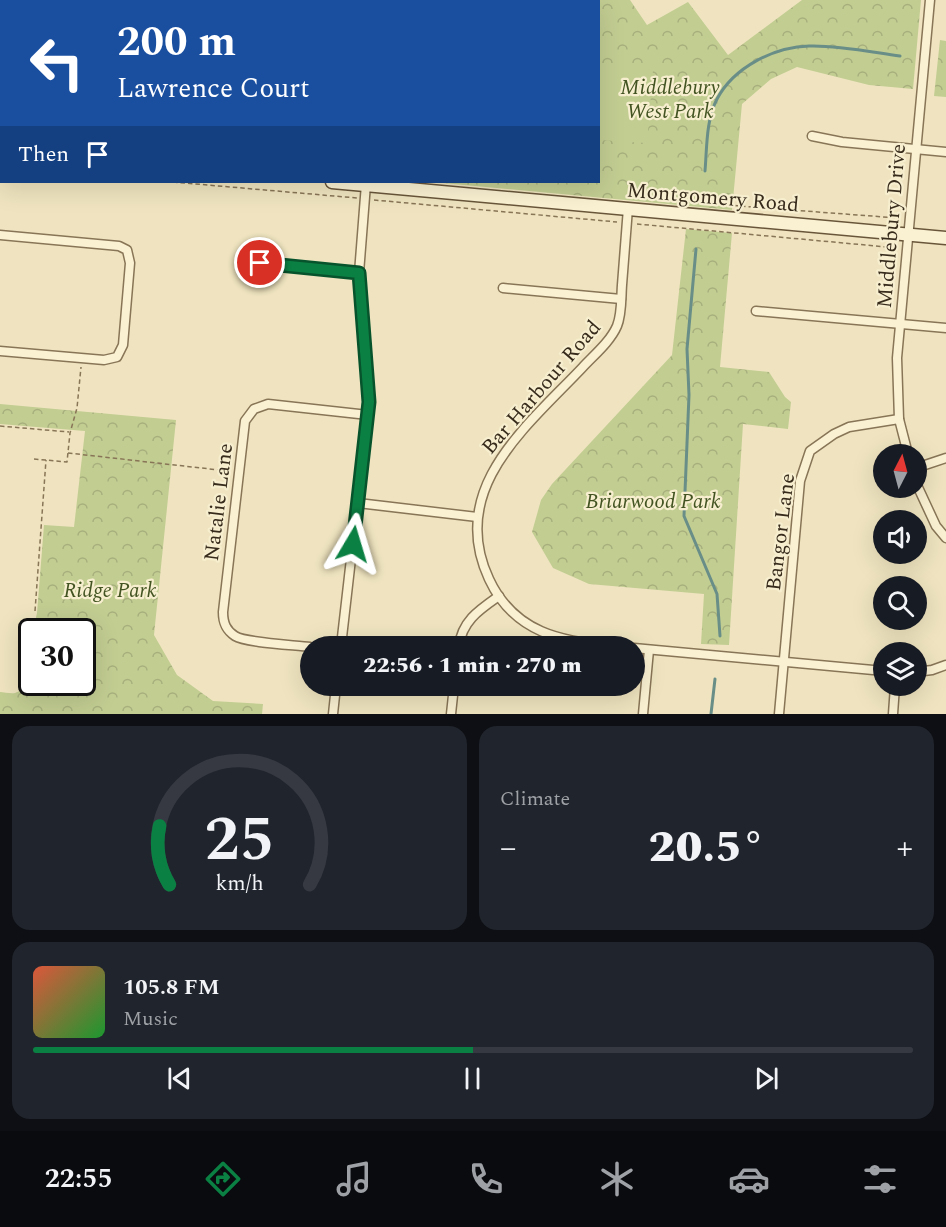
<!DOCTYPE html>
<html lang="en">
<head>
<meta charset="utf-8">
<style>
  :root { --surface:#171b24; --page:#20242c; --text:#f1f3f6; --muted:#9ea1a6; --line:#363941; --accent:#0b8043 }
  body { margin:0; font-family:Spectral,serif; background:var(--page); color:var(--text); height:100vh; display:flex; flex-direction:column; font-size:22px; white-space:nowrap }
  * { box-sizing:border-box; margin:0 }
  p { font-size:20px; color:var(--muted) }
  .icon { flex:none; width:33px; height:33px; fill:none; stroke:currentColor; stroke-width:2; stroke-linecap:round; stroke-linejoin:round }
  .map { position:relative; height:714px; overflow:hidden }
  .sheet { display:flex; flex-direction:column; gap:12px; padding:12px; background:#0d0f14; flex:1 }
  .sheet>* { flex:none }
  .hud { position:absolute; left:0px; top:0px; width:600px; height:183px; box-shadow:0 6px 24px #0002; background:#1a4fa0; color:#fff; overflow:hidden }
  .needle { width:39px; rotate:6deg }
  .fabs { position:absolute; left:873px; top:444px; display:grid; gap:12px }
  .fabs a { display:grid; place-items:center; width:54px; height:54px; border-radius:50%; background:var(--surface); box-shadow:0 6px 24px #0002; font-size:30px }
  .speed { position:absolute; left:18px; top:618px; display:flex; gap:12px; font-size:30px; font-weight:700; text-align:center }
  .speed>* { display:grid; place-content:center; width:78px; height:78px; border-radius:50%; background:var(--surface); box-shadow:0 6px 24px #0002; line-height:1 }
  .speed .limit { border:3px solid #111; border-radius:9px; background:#fff; color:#111 }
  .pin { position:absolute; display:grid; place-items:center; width:51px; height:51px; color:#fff; margin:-26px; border:3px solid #fff; border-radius:50%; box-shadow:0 2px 6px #0007 }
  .me { position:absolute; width:66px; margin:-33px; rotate:7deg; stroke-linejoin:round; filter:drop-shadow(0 0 4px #0008) }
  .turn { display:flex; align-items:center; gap:21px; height:126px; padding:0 18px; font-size:27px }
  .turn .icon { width:78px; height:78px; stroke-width:2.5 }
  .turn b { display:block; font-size:42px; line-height:51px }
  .then { display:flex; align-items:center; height:57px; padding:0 18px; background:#0003; gap:12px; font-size:22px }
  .big { font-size:45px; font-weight:800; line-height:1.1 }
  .sheet .tile { flex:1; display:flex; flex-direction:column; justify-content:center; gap:9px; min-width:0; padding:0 21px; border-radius:18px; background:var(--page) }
  .sheet .dial { align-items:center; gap:0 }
  .dial svg { height:156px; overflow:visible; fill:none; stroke:var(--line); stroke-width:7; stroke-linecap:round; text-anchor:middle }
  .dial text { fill:var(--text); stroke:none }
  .song { display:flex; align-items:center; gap:18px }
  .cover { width:72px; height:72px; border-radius:9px; background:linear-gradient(135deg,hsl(10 70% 55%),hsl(130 70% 35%)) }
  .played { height:6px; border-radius:3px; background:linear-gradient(90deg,var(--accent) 50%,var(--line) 50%) }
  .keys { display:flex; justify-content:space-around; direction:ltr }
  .heat { display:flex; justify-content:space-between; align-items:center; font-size:33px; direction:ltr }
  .sheet .tiles { flex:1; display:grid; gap:12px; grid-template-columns:1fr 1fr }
  .tile:last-child { grid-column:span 2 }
  .trip { position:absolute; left:300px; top:636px; width:345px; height:60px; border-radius:30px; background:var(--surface); box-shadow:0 6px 24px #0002; font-weight:800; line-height:60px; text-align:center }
  .tab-bar { display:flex; height:96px; justify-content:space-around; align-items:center; background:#090b0e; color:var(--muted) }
  .tab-bar .icon { width:42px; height:42px }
  .tab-bar .on { color:var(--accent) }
  .tab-bar b { font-size:27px; color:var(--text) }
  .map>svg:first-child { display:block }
  .park { fill:url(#park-crowns) }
  .garden { fill:#c2cd92 }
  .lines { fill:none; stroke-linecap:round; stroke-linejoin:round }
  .stream { stroke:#698e88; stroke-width:3 }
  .lane-casing { stroke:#887557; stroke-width:8 }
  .street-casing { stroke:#887557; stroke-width:11 }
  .secondary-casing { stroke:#69563a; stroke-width:15 }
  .path { stroke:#887557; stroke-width:1.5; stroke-dasharray:4.5 3; stroke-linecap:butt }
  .lane { stroke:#faf1d2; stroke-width:4.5 }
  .street { stroke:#faf1d2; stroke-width:8 }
  .secondary { stroke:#faf1d2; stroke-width:12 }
  .route-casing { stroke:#07532c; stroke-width:15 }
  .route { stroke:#0b8043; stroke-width:10 }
  .labels { text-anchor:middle; stroke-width:4.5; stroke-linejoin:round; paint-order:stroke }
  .park-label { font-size:21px; font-style:italic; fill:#435422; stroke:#f6eece }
  .street-label { font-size:21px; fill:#372b1c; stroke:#f6eece }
</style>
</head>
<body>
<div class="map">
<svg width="946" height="714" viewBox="0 0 946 714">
  <defs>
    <pattern id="park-crowns" width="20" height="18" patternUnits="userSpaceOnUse" patternTransform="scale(1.5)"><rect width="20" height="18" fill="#c2cd92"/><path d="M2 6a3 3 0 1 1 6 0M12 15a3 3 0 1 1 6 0" fill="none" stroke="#a7b07d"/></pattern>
  </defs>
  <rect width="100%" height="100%" fill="#efe4bf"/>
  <g class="park">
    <path d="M578 0H630L647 25 688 2 728 55 802 0H921L913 89 869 85 797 67 771 79 742 104 732 210 432 182H598V2L575 1Z"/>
    <path d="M940 40 946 41V97L934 96Z"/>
    <path d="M686 229 732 233 720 367 769 372 785 397 791 402 788 429 743 424 729 645 701 644 704 594 589 584 553 568 532 532 541 500 552 484 672 355Z"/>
    <path d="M0 404 176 420 154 635 177 675 213 701 263 704 262 714H0V692C4 692 11 694 15 693 32 688 30 666 31 653L32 682H82V632L33 631 37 613 44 525 74 527 85 431 0 424Z"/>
  </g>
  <path class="garden" d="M598 66 653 70 647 143 599 140Z"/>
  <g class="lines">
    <g class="stream">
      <path d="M705 171C707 147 706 120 717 99 734 67 774 47 809 46 838 45 871 52 900 56"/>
      <path d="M696 249 687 349 689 395 684 516 717 594 720 636"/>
      <path d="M711 714 715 679"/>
    </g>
    <g class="lane-casing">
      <path id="lane" d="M241 2V0"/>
    </g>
    <g class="street-casing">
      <g id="street">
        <path d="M812 136 842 142 946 152"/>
        <path d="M0 235 119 246 127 250 130 263 123 345 117 357 104 360 0 351"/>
        <path d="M259 263 359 273"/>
        <path d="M503 288 621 299"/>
        <path d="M756 311 946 328"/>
        <path d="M908 454 899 419 897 358 930 0"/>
        <path d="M916 468 946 458"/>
        <path d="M916 483 936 526 946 538"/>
        <path d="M358 503 477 517"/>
        <path d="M341 646 369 402 359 273 366 184"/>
        <path d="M459 646C462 621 479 610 499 596"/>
        <path d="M614 646C562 642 514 633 489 579 447 489 526 427 582 368 594 355 610 342 617 326 622 314 621 298 622 285 624 260 626 234 628 208"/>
        <path d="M310 647C295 645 246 643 235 636 226 630 223 623 223 612L245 421 254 409 268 404 368 415"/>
        <path d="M634 648 884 671"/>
        <path d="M916 672 932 670 946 665"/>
        <path d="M333 714 336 686"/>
        <path d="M451 714 454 686"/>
        <path d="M643 714 649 650"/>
        <path d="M779 714 800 481 810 451 834 434 849 427 899 419"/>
        <path d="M893 714 895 686"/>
      </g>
    </g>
    <g class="secondary-casing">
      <g id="secondary">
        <path d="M0 152H2"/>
        <path d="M332 182 946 238"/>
      </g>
    </g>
    <g class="path">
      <path d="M0 166H2"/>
      <path d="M173 182 357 198"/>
      <path d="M629 196C718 205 807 211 897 218"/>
      <path d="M374 200 617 222"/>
      <path d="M637 224 898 248"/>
      <path d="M0 426 69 432"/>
      <path d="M68 453 228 471"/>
      <path d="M34 459 67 462 70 433 77 408 81 367"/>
      <path d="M35 611 46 460"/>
    </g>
    <use href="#lane" class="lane"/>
    <use href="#street" class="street"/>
    <use href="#secondary" class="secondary"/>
  </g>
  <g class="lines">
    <g class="route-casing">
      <path id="route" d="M260 263 359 273 369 402 353 544"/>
    </g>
    <use href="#route" class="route"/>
  </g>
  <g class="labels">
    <g class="park-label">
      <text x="670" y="94">Middlebury<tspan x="670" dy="24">West Park</tspan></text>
      <text x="653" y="508">Briarwood Park</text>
      <text x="110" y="597">Ridge Park</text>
    </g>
    <g class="street-label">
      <text transform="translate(713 197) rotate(5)" y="7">Montgomery Road</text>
      <text transform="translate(891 226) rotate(-85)" y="7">Middlebury Drive</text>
      <text transform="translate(541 387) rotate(-49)" y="7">Bar Harbour Road</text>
      <text transform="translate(218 502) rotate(-83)" y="7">Natalie Lane</text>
      <text transform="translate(780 532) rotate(-83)" y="7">Bangor Lane</text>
    </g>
  </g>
</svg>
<div class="fabs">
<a><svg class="needle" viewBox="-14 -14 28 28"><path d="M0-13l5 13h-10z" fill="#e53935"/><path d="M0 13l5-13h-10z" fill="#9ea1a6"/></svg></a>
<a><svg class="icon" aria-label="sound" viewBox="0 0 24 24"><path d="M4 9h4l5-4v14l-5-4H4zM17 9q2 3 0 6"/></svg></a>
<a><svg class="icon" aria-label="search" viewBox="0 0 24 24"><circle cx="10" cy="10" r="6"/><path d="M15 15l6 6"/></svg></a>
<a><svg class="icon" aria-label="layers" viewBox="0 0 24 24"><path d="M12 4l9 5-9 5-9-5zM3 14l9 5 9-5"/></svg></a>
</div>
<div class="speed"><div class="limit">30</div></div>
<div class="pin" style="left:260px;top:263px;background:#d93025"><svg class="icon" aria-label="arrive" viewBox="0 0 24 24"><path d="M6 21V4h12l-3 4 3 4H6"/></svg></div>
<svg class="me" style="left:353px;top:544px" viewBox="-20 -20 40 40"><path d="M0-17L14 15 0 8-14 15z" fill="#0b8043" stroke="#fff" stroke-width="4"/></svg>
<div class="trip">22:56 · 1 min · 270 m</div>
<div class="hud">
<div class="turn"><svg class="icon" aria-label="left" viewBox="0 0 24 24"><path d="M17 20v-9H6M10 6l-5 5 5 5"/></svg><div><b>200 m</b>Lawrence Court</div></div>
<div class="then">Then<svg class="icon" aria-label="arrive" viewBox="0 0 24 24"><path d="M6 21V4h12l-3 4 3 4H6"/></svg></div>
</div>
</div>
<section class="sheet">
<div class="tiles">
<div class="tile dial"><svg viewBox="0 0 100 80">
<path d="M14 69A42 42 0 1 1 86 69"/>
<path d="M14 69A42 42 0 0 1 9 39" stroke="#0b8043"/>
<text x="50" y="56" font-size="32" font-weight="700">25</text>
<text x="50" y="72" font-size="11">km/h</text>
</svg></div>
<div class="tile"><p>Climate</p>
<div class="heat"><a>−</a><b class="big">20.5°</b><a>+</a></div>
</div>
<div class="tile">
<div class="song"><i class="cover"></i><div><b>105.8 FM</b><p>Music</p></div></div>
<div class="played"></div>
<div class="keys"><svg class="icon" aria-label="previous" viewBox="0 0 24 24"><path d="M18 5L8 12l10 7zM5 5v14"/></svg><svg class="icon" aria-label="pause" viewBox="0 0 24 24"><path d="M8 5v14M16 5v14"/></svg><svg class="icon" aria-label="next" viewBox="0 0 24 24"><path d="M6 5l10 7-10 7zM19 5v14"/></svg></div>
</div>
</div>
</section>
<nav class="tab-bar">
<b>22:55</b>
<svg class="icon on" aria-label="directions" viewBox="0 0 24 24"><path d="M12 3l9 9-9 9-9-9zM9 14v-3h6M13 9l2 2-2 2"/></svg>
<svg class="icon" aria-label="music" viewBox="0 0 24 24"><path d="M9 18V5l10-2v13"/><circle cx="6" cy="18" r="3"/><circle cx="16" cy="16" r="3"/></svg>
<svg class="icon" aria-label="phone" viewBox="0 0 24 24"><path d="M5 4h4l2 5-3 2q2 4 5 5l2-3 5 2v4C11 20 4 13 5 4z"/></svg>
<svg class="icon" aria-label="climate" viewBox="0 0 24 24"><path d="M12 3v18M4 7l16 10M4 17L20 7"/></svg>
<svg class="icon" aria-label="car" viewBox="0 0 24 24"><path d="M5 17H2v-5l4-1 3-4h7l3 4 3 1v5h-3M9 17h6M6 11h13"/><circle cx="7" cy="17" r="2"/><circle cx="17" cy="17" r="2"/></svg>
<svg class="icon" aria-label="filters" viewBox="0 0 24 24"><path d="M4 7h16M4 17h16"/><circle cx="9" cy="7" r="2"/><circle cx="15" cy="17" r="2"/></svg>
</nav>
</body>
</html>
